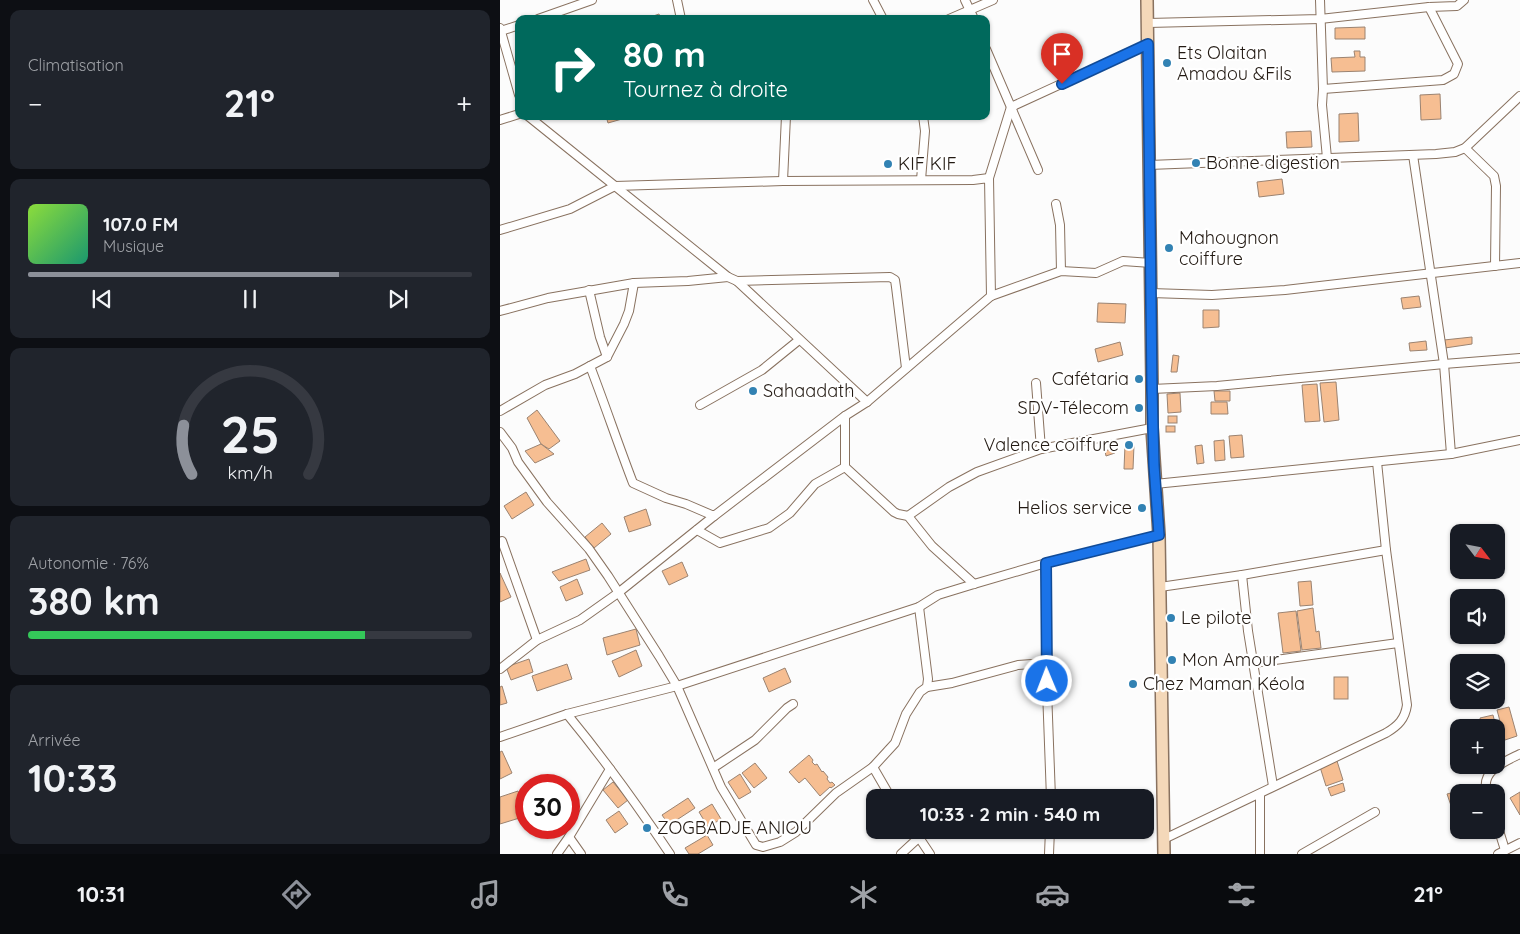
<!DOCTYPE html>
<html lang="fr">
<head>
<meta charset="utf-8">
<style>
  :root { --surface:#171b24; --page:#20242c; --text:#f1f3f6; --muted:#9ea1a6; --line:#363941; --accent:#8c9099 }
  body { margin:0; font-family:Quicksand,sans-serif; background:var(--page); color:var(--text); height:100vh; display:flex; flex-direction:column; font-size:19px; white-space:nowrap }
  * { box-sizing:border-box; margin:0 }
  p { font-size:16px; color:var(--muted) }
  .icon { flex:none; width:28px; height:28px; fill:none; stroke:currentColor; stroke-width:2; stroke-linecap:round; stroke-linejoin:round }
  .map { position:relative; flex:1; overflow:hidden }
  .drawer { display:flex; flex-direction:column; gap:10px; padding:10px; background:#0d0f14; width:500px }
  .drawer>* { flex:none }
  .hud { position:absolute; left:15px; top:15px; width:475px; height:105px; border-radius:10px; box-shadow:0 1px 4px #0004; background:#00695c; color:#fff; overflow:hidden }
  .needle { width:32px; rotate:122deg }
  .buttons { position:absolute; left:950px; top:524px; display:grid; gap:10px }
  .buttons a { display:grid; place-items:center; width:55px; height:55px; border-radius:10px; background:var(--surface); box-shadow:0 1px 4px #0004; font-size:25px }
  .speed { position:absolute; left:15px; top:774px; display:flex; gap:10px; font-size:25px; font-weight:700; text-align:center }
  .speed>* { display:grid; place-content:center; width:65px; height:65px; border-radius:50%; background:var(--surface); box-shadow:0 1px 4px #0004; line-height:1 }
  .speed .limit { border:8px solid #d22; background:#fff; color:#111 }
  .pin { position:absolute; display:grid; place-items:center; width:42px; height:42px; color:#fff; margin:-51px -21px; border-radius:50% 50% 50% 0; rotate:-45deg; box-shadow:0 0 5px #0007 }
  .pin .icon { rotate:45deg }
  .me { position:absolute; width:55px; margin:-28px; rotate:359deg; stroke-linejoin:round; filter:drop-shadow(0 0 4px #0008) }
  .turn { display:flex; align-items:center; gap:18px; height:105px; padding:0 25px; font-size:22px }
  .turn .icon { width:65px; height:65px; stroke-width:2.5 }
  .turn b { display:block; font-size:35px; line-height:42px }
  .big { font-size:38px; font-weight:700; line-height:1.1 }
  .drawer .card { flex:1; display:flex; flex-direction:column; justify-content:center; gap:8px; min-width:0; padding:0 18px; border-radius:10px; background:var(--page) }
  .drawer .dial { align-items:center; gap:0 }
  .dial svg { height:130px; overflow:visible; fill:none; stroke:var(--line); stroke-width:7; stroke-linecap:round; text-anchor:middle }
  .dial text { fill:var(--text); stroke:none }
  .song { display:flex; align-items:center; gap:15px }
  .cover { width:60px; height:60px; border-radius:8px; background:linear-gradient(135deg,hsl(90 70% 55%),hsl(160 70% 35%)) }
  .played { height:5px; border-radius:2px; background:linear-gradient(90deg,var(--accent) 70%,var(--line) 70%) }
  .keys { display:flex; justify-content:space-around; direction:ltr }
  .heat { display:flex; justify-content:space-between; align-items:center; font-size:28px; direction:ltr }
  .charge { height:8px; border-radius:4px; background:linear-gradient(90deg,#34c759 76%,var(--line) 0) }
  .trip { position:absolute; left:366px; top:789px; width:288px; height:50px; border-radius:10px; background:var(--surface); box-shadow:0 1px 4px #0004; font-weight:700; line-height:50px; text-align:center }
  .dock { display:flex; height:80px; justify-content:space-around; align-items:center; background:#090b0e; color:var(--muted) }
  .dock .icon { width:35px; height:35px }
  .dock .on { color:var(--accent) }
  .dock b { font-size:22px; color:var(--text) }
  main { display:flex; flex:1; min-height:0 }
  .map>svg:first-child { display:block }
  .building { fill:#f6be92; stroke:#9b8371 }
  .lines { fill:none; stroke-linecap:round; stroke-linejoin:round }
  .street-casing { stroke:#897260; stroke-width:10 }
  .secondary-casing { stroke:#897260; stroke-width:14 }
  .street { stroke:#fff; stroke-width:8 }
  .secondary { stroke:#f4d8b9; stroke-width:11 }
  .route-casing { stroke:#114b97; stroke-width:12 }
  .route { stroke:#1a73e8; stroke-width:9 }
  .poi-dot { fill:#3282b3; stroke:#fff; stroke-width:2 }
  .labels { text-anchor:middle; stroke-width:4.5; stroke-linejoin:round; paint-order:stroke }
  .poi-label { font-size:18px; fill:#231a13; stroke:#fff; text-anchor:start }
</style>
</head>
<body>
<main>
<section class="drawer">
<div class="card"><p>Climatisation</p>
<div class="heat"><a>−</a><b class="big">21°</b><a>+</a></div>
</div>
<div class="card">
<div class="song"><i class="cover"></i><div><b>107.0 FM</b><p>Musique</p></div></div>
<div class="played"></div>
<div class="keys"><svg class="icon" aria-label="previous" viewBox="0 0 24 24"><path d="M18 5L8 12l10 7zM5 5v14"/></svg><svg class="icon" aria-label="pause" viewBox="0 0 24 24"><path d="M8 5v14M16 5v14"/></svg><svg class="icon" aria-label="next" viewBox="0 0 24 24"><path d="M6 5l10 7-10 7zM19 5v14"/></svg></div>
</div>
<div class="card dial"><svg viewBox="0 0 100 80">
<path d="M14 69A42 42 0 1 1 86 69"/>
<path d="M14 69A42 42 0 0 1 9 39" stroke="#8c9099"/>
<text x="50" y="56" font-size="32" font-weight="700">25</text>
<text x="50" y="72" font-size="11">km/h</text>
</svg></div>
<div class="card"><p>Autonomie · 76%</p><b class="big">380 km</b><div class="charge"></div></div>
<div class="card"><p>Arrivée</p><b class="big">10:33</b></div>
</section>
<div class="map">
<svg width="1020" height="854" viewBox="0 0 1020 854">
  <rect width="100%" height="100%" fill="#fcfcfc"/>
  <g class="building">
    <path d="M159 14 161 19H145Z"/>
    <path d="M865 27V39H835V28Z"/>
    <path d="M854 51H860V57H865V71L832 72 831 58 855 57Z"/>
    <path d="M940 94 941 119 921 120 920 95Z"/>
    <path d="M858 113 859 141 839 142V114Z"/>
    <path d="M106 116H122V119L108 123Z"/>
    <path d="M811 131 812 147 787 148 786 132Z"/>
    <path d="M782 179 784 194 759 197 757 182Z"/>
    <path d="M919 296 921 307 903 309 901 298Z"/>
    <path d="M598 303 626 304 625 323 597 322Z"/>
    <path d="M703 310H719V327L703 328Z"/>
    <path d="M972 337V344L945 348 944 340Z"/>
    <path d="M926 341 927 350 910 351 909 343Z"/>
    <path d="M620 342 623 355 598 362 595 349Z"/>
    <path d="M673 355 679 356 677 372H671Z"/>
    <path d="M836 382 839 420 824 422 820 383Z"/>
    <path d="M817 384 820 421 805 422 802 385Z"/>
    <path d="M714 391H730V401H715Z"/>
    <path d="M680 393 681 412 668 413 667 394Z"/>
    <path d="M711 402H727L728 414H711Z"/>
    <path d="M37 410 60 441 49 449 41 444 27 418Z"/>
    <rect x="668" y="416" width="9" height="7"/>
    <rect x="666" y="426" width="9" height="6"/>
    <path d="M742 435 744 457 731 458 729 436Z"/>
    <path d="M724 440 725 460 715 461 714 441Z"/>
    <path d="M41 444 54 454 35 463 25 451Z"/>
    <path d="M625 445H634L633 469H624Z"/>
    <path d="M702 445 704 463 697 464 695 446Z"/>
    <path d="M614 448 615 453 606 456 605 451Z"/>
    <path d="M26 492 34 505 12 519 4 506Z"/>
    <path d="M146 509 151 525 129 532 124 517Z"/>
    <path d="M102 523 111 534 94 548 85 537Z"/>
    <path d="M86 559 90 570 59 581 52 572Z"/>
    <path d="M182 562 188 576 169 585 162 571Z"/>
    <path d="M0 573 11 597 0 602Z"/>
    <path d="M77 579 83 594 66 601 60 587Z"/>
    <path d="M811 581 813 605 800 606 798 582Z"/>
    <path d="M813 608 816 632 819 631 821 648 802 650 797 611Z"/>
    <path d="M796 611 801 651 783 653 778 613Z"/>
    <path d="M136 629 140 645 107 655 103 638Z"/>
    <path d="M136 650 142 666 119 677 112 661Z"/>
    <path d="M29 659 33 672 11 680 6 667Z"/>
    <path d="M67 664 72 679 37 691 32 676Z"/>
    <path d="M999 665 1002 679 996 682V666Z"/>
    <path d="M285 668 291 682 269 692 263 678Z"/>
    <rect x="834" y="677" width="14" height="22"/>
    <path d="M2 686 7 703 0 705V687Z"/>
    <path d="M1009 707 1017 736 1005 740 997 710Z"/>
    <path d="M993 715 1002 751 996 752V728H982L980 718Z"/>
    <path d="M2 751 12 773 0 779V752Z"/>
    <path d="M309 755 313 760 312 762 315 765 317 764 322 772 323 771 328 777 327 779 330 783 332 782 335 785 331 788 330 787 320 796 305 778 299 783 289 772Z"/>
    <path d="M837 761 843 780 826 786 820 767Z"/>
    <path d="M255 763 267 778 254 788 242 773Z"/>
    <path d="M240 774 251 792 239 799 228 782Z"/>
    <path d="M113 782 128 800 118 808 103 790Z"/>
    <path d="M843 783 845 791 831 796 828 788Z"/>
    <path d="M18 791 26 816 0 824V797Z"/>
    <path d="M955 792 959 803V816L955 817 947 794Z"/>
    <path d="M1020 792V815L1010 798Z"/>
    <path d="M188 798 195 808 169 825 162 815Z"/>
    <path d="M212 804 221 819 208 827 199 812Z"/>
    <path d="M119 811 128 824 115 833 106 820Z"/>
    <path d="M207 835 213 845 198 854H189L185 848Z"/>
  </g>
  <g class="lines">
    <g class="street-casing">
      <g id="street">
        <path d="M177 0 181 19"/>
        <path d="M373 0 383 19"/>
        <path d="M465 0 474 19"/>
        <path d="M820 0 823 89 822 105 827 158"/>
        <path d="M38 19 92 0"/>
        <path d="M449 19 493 0"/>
        <path d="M648 23 820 19 929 7 957 6 964 0"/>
        <path d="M0 28 19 95"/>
        <path d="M1 31 19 25"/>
        <path d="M486 49 538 170"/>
        <path d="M823 89 943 80 954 74 958 64 929 7"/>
        <path d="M28 116 228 277 237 281 367 402 345 416V467L394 512 398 514 408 516 432 546 474 584"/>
        <path d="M0 120 19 114"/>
        <path d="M965 148 994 176 996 186 995 266"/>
        <path d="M913 155 944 364 951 454"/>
        <path d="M649 165 936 154 955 152 965 148 1020 96"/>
        <path d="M489 178 511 107 648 44"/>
        <path d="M421 180 425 131 423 116"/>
        <path d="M283 181 286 116"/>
        <path d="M556 204 560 225 561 271"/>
        <path d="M0 230 70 209 115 186 283 181 473 180 489 178 491 296"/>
        <path d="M237 281 390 277 395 280 396 287 406 368"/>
        <path d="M89 290 100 337 107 357"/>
        <path d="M651 293 712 295 785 290 1020 263"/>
        <path d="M0 311 48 298 134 283 188 281 228 277"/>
        <path d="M90 366C105 405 118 444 133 483L166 498 186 504 214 516 345 416"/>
        <path d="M536 383 541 449"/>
        <path d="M652 389 717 386 944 364 1020 358"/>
        <path d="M367 402 491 296 561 271 596 273 623 261 651 263"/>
        <path d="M200 405 262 370 299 340"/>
        <path d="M0 411 45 385 75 374 107 357 124 324 129 311 134 283"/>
        <path d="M0 432 12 448 18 462 47 502 89 549 108 576 159 656 177 686 221 787 256 845 263 847 280 842 296 832 336 793 373 767"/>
        <path d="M655 484 951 454 1020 440"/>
        <path d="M408 516 449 487 477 472 541 449 652 428"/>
        <path d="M197 530 220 543 269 528 290 513 315 484 345 467"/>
        <path d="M2 541 37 640"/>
        <path d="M546 563V663L551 798"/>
        <path d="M742 575 748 631 773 786"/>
        <path d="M660 587 742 575 886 550"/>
        <path d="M754 663 898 643"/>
        <path d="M0 669 37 640 80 620 118 593 214 516"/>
        <path d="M427 687 452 683 518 665 546 663"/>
        <path d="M67 714C104 759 138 806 170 854"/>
        <path d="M0 737 67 714 177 686 419 607 438 595 474 584 546 563 659 535"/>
        <path d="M213 768 255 740 287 708 293 704"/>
        <path d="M987 792C980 771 1004 762 1020 754"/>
        <path d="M391 798 373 767 395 743 406 714 420 692 427 687 428 679 419 607"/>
        <path d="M996 821 1005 850"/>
        <path d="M414 830 430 854"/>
        <path d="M69 837 81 854"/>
        <path d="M664 839 886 733C898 726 905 719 907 705L886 550 877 462"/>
        <path d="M57 854 69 837 110 769"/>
        <path d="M401 854 427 830"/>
        <path d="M549 854 550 830"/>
        <path d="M760 854V794"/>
        <path d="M802 854 875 812"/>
        <path d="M998 854 1020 843"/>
      </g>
    </g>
    <g class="secondary-casing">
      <path id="secondary" d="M647 0 652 389V428L659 535 664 854"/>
    </g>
    <use href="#street" class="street"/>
    <use href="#secondary" class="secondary"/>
  </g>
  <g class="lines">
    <g class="route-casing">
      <path id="route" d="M547 681 546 563 659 535 654 465 652 389 648 44 562 84"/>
    </g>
    <use href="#route" class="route"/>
  </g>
  <g class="poi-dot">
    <circle cx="667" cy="63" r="5"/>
    <circle cx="696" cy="163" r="5"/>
    <circle cx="388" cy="164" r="5"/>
    <circle cx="669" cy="248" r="5"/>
    <circle cx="639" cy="379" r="5"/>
    <circle cx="253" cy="391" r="5"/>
    <circle cx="639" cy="408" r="5"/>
    <circle cx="629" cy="445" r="5"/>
    <circle cx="642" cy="508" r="5"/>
    <circle cx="671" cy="618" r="5"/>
    <circle cx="672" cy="660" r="5"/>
    <circle cx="633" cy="684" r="5"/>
    <circle cx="147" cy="828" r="5"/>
  </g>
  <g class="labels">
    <g class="poi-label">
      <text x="677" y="59">Ets Olaitan<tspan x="677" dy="21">Amadou &amp;Fils</tspan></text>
      <text x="706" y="169">Bonne digestion</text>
      <text x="398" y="170">KIF KIF</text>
      <text x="679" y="244">Mahougnon<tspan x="679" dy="21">coiffure</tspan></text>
      <text x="629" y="385" text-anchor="end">Cafétaria</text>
      <text x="263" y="397">Sahaadath</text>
      <text x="629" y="414" text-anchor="end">SDV-Télecom</text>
      <text x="619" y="451" text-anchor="end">Valence coiffure</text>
      <text x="632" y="514" text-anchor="end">Helios service</text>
      <text x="681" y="624">Le pilote</text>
      <text x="682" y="666">Mon Amour</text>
      <text x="643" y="690">Chez Maman Kéola</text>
      <text x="157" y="834">ZOGBADJE ANIOU</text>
    </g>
  </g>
</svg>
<div class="buttons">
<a><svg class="needle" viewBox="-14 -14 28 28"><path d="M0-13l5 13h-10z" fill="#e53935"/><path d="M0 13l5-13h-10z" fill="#9ea1a6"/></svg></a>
<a><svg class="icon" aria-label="sound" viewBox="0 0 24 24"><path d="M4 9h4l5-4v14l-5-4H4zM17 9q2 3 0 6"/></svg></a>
<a><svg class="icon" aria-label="layers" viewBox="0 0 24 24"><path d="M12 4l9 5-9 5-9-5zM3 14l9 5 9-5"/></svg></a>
<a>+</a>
<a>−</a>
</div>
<div class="speed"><div class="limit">30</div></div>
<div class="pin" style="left:562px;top:84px;background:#d93025"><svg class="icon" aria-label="arrive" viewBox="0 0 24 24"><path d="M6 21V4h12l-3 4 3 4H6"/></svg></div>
<svg class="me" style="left:547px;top:681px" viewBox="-20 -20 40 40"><circle r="17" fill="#1a73e8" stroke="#fff" stroke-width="3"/><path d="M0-11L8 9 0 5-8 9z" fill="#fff"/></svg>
<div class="trip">10:33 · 2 min · 540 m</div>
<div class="hud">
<div class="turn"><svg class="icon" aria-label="right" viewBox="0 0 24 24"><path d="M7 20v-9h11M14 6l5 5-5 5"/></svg><div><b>80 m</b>Tournez à droite</div></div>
</div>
</div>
</main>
<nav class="dock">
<b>10:31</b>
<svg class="icon on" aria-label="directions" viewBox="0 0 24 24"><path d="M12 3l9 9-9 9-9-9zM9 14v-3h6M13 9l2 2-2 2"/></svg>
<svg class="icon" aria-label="music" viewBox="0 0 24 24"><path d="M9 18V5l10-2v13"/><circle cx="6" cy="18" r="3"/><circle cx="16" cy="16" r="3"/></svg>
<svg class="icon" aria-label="phone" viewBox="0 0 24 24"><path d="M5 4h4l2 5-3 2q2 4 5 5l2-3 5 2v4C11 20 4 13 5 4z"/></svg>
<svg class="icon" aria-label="climate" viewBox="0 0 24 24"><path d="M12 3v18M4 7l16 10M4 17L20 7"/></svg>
<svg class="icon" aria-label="car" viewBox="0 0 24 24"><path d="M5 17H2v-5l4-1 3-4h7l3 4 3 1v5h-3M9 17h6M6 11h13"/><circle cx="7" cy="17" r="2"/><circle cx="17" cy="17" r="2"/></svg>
<svg class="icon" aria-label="filters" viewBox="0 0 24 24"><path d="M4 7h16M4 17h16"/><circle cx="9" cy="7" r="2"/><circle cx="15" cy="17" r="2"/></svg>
<b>21°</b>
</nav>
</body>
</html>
